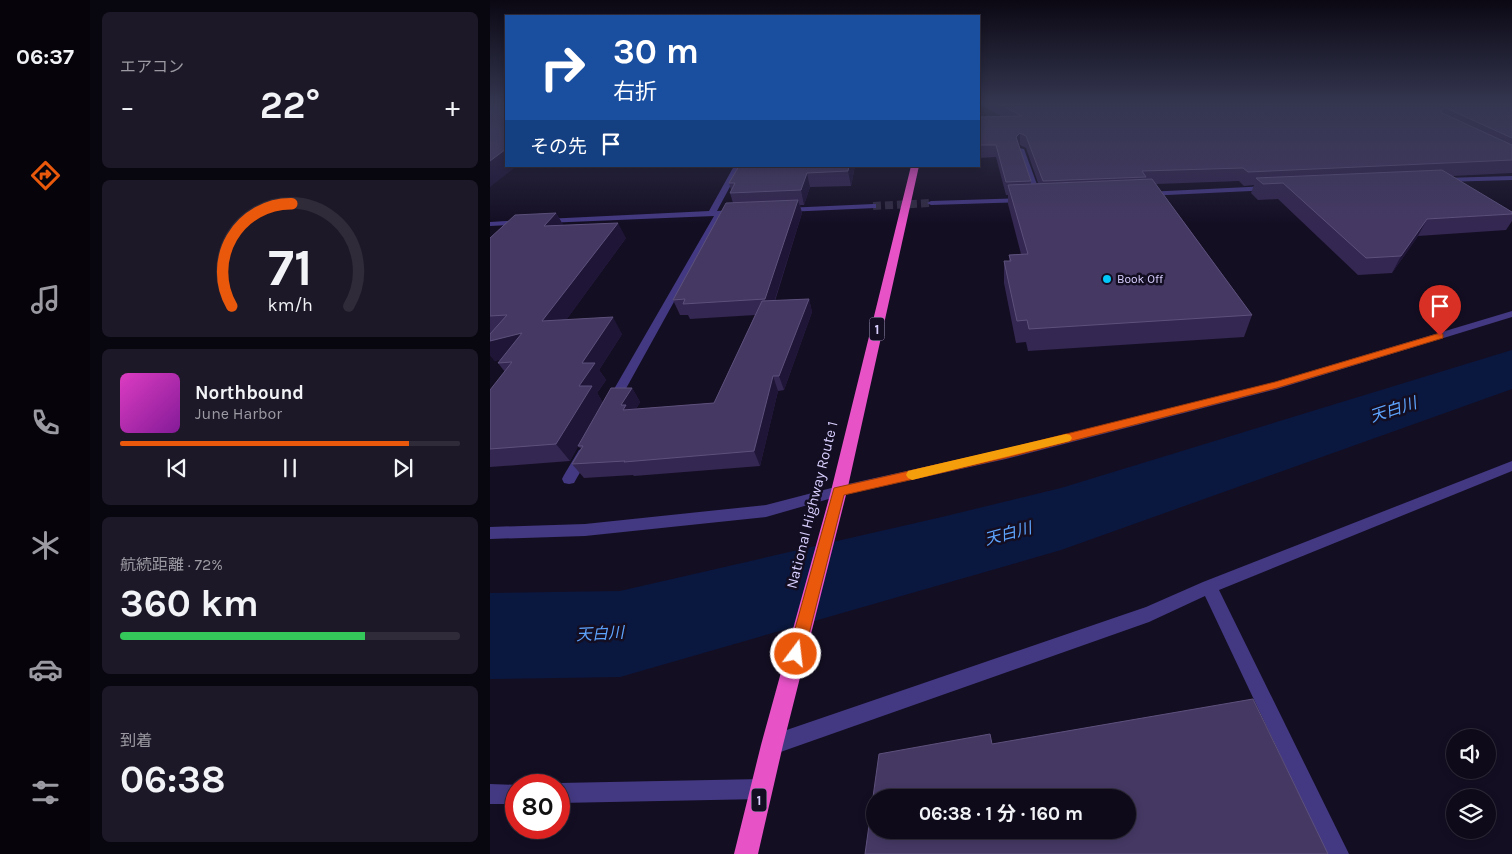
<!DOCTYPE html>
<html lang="ja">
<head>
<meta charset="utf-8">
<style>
  :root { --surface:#0f0a1a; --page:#1d1827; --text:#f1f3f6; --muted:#9b9aa2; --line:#2f2b39; --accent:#ea580c }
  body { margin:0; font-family:Karla,"Noto Sans JP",sans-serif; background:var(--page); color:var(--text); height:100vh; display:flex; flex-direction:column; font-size:19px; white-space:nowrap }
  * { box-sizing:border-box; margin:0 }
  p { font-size:16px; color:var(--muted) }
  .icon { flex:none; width:28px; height:28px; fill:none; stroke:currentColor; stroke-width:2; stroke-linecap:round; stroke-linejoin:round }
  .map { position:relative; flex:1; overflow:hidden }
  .sheet { display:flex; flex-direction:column; gap:12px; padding:12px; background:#08060e; width:400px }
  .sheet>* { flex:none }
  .hud { position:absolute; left:15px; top:15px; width:475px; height:152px; border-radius:0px; box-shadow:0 2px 8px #0003,0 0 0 1px var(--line); background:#1a4fa0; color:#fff; overflow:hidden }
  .buttons { position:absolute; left:956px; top:729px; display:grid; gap:10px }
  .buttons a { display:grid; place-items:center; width:50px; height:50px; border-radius:50%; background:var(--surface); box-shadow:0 2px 8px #0003,0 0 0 1px var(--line); font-size:25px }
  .speed { position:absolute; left:15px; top:774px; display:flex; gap:10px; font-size:25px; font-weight:700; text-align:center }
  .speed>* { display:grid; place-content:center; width:65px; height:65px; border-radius:50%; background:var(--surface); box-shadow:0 2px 8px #0003,0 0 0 1px var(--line); line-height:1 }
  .speed .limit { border:8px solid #d22; background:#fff; color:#111 }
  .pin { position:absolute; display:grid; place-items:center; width:42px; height:42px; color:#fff; margin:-51px -21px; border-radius:50% 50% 50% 0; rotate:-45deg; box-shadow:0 0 5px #0007 }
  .pin .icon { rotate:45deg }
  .me { position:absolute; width:55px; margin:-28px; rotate:15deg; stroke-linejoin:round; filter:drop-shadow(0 0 4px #0008) }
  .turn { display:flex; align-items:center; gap:18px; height:105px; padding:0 25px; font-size:22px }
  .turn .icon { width:65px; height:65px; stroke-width:2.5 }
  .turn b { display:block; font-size:35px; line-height:42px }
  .then { display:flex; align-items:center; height:48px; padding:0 25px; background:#0003; gap:10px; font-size:19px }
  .big { font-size:38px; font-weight:700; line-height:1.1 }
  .sheet .tile { flex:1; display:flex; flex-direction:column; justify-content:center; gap:8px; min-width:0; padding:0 18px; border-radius:8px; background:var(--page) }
  .sheet .dial { align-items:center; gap:0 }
  .dial svg { height:130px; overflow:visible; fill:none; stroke:var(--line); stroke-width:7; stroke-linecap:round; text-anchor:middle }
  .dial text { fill:var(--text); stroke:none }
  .song { display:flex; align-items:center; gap:15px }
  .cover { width:60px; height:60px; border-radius:8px; background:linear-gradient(135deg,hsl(310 70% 55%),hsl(290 70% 35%)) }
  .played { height:5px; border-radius:2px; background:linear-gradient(90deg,var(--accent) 85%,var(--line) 85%) }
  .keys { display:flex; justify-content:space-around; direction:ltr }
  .heat { display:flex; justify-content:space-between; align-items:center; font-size:28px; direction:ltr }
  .charge { height:8px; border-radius:4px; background:linear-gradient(90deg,#34c759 72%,var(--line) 0) }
  .trip { position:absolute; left:376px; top:789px; width:270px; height:50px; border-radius:25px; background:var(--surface); box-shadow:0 2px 8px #0003,0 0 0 1px var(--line); font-weight:700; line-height:50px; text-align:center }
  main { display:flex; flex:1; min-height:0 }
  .menu { display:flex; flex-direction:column; width:90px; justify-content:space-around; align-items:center; background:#06040a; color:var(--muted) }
  .menu .icon { width:35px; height:35px }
  .menu .current { color:var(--accent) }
  .menu b { font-size:22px; color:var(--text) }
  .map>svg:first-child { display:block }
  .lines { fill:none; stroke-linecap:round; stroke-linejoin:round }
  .river { fill:#0a1840; fill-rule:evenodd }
  .minor-tunnel { stroke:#322b44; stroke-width:8; stroke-dasharray:8 4; stroke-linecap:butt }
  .minor { fill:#433982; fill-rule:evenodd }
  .trunk { fill:#e752c7; fill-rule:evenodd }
  .wall { fill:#342751; fill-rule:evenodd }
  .shaded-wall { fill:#1f1537 }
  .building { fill:#453964; stroke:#5d517c; fill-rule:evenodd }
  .route { fill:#ea580c; stroke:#983908 }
  .slow { fill:#f59e0b }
  .poi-dot { fill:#01c8f9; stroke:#140e23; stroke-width:2 }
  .labels { text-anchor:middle; stroke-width:5; stroke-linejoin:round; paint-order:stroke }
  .far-poi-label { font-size:12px; fill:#dad0ff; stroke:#140e23; text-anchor:start }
  .shield { fill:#140e23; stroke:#9f96bd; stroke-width:1 }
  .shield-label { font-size:14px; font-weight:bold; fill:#dad0ff }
  .street-label { font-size:15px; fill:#dad0ff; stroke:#140e23 }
  .water-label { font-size:16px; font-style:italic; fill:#5ea5fe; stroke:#140e23 }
</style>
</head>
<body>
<main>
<nav class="menu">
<b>06:37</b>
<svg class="icon current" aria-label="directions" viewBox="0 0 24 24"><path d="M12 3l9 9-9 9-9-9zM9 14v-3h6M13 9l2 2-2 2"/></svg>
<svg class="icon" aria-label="music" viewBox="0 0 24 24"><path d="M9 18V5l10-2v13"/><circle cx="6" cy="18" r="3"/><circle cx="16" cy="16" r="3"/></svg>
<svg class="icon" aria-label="phone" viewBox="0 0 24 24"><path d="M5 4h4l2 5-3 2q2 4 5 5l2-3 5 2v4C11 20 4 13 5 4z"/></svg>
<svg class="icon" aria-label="climate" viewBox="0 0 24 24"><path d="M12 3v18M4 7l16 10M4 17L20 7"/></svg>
<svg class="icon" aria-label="car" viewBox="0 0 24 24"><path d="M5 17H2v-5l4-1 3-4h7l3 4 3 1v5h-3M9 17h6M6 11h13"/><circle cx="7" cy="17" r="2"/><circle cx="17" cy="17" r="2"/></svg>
<svg class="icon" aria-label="filters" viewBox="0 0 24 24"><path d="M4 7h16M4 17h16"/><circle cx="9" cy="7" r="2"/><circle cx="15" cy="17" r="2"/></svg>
</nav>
<section class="sheet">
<div class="tile"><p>エアコン</p>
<div class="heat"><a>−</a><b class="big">22°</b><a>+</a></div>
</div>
<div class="tile dial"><svg viewBox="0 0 100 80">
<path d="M14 69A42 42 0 1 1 86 69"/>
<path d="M14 69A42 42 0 0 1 51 6" stroke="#ea580c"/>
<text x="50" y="56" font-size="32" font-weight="700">71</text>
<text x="50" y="72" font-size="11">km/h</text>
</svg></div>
<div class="tile">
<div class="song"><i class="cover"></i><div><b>Northbound</b><p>June Harbor</p></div></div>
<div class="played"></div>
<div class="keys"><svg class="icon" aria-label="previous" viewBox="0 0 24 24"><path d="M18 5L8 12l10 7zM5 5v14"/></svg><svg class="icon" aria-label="pause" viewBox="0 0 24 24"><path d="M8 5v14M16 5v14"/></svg><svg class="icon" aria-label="next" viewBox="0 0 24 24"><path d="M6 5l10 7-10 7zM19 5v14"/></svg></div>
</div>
<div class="tile"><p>航続距離 · 72%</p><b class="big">360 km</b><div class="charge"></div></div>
<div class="tile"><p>到着</p><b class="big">06:38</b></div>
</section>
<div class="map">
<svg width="1022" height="854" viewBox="0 0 1022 854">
  <rect width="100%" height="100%" fill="#140e23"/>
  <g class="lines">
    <path class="river" d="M1022 350V389L571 550 130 677 0 679V593L130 591 452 517 571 488Z"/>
    <path class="minor-tunnel" d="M383 206 441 203"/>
    <g class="minor">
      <path d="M529 148 534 149 552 198 551 200 544 198Z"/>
      <path d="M244 166H251L227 211 245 210 249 212 245 214 232 215 128 403 126 406H118L116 403 224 216 55 223 51 221 55 219 219 211Z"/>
      <path d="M1022 176V180L953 182 949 180 953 178Z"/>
      <path d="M779 186 783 188 782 190 656 196 652 194 656 192Z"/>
      <path d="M534 198 538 200 537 202 441 205 437 203 441 201Z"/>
      <path d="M383 204H386V208L295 212 291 210 295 208Z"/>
      <path d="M33 220H36V224L0 226V222Z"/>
      <path d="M1022 311V317L787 389 516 459 349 496 276 517 95 536 0 539V527L95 524 276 505 349 486 516 449 785 382Z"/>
      <path d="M94 448 99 450 101 453 84 483 79 484 74 483 72 479 74 475 89 450Z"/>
      <path d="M1022 461V471L729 590 859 854H837L715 596 659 622 282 755 275 752 272 745 275 738 282 735 656 607 713 582Z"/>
      <path d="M272 779 279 782 282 789 279 796 272 799 69 803V785H64L69 783Z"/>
      <path d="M0 784 29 785H26V804H0Z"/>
    </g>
    <path class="trunk" d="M421 166H429L357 491 293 745 268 854H244L271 745 341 491Z"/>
  </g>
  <g class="wall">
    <path d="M489 104H1022V173L962 176 1022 212V221L1016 230 928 236 902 273 868 275 788 199 768 200 761 193 764 185 754 186 749 181 666 184 762 315 754 337 538 351 536 342 526 343 514 283V261H519V255L531 254 518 204V195H516L506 157 489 158V117L511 116ZM530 145 536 148 548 183 541 184V181L529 146Z"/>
    <path d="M249 166H365L361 186 320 187 314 205H310L312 213 285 301 319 299 322 312 294 390 288 391 270 466 144 476 143 475 94 478 82 464 91 449 88 446 80 461 0 467V390L15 372 8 363 11 359 5 361 0 355V238L66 213 73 225 136 238 76 320 132 334 109 370 116 380 107 393 113 403 142 388 150 402 146 409 224 403 265 315 200 319 198 315H190L183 300 243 203 240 193 241 190 239 183Z"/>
  </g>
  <g class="shaded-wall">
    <path d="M530 133V145L526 150V137Z"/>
    <path d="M16 149V166H27L0 187V161Z"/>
    <path d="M359 166H365L361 186 358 171Z"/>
    <path d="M317 173 320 187 314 205 311 190Z"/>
    <path d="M308 200 312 213 280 315 275 299Z"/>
    <path d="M66 213 75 228 54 226Z"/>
    <path d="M937 219 928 236 902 273 911 256Z"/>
    <path d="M128 223 136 238 63 338 52 321Z"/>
    <path d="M319 299 322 312 294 390 289 376Z"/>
    <path d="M123 317 132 334 109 370 116 380 107 393 113 403 80 461 66 444 89 386 92 363Z"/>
    <path d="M32 333 44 350 5 361 0 355V341Z"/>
    <path d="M283 376 288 391 270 466 264 451Z"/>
    <path d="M142 388 150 402 142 416V424L131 405Z"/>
  </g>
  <g class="building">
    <path d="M0 104H16V149L0 161Z"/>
    <path d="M509 104H1022V138L954 107 951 111 952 113 1022 145V160L758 172 753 168 652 171 656 177 553 181 536 136 530 133 526 137 541 181 516 182 506 145H489V117L532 116Z"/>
    <path d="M249 166H359L358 171 317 173 311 190 240 193 245 183H239Z"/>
    <path d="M952 170 1022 212V214L937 219 911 256 876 258 793 183 773 184 766 178Z"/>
    <path d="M662 179 762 315 539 329 537 320 527 321 514 261H521L519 255 538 254 518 185Z"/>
    <path d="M308 200 275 299 193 304 195 299 183 300 236 203Z"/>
    <path d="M66 213 54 226 128 223 52 321 123 317 92 363H105L89 386H102L66 444 0 449V390L22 362 8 363 32 333 0 341V334L17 315 0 316V238L25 215Z"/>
    <path d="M319 299 289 376H283L264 451 134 462 135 461 82 464 93 446H88L121 388H142L131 405H136L133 410 224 403 272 301Z"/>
    <path d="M763 699 838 854H375L389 754 500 734 502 744ZM385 798H638V830H385Z"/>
  </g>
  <linearGradient id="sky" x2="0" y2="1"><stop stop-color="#0b0813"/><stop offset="0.46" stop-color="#343650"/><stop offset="1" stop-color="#343650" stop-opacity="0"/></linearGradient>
  <rect width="1022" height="224" fill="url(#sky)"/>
  <path class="route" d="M950 333 953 334V338L787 388 516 458 354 495 314 654 311 660 306 662 300 660 298 654 344 488 516 449 785 382Z"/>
  <path class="slow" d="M576 434 580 435 582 438 580 441 422 480 418 478 416 475 418 471 422 470Z"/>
  <circle class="poi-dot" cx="617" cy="279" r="5"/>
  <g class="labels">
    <g class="far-poi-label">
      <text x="627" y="283">Book Off</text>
    </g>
    <g class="shield">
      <rect x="379.5" y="317.5" width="15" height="23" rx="4"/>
      <rect x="261.5" y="788.5" width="15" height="23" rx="4"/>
    </g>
    <g class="shield-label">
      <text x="387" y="334">1</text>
      <text x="269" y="805">1</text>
    </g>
    <g class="street-label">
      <text transform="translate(322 505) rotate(-76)" y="5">National Highway Route 1</text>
    </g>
    <g class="water-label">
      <text transform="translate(903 409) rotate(-18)" y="6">天白川</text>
      <text transform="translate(518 533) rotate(-15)" y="6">天白川</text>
      <text transform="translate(110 633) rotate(-3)" y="6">天白川</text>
    </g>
  </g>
</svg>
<div class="buttons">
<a><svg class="icon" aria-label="sound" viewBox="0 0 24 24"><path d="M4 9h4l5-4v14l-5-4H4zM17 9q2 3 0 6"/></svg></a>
<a><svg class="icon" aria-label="layers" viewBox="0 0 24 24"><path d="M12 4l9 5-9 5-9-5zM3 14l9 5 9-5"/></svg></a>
</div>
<div class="speed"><div class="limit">80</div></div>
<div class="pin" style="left:950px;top:336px;background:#d93025"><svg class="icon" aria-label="arrive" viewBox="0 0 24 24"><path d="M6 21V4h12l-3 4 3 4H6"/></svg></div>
<svg class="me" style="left:306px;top:654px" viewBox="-20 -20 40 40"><circle r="17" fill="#ea580c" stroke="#fff" stroke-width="3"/><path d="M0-11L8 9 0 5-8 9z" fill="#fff"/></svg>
<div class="trip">06:38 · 1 分 · 160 m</div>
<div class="hud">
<div class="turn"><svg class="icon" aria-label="right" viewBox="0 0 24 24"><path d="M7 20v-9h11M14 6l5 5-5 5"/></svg><div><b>30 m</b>右折</div></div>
<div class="then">その先<svg class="icon" aria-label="arrive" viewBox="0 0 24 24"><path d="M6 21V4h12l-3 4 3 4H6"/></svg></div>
</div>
</div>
</main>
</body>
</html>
